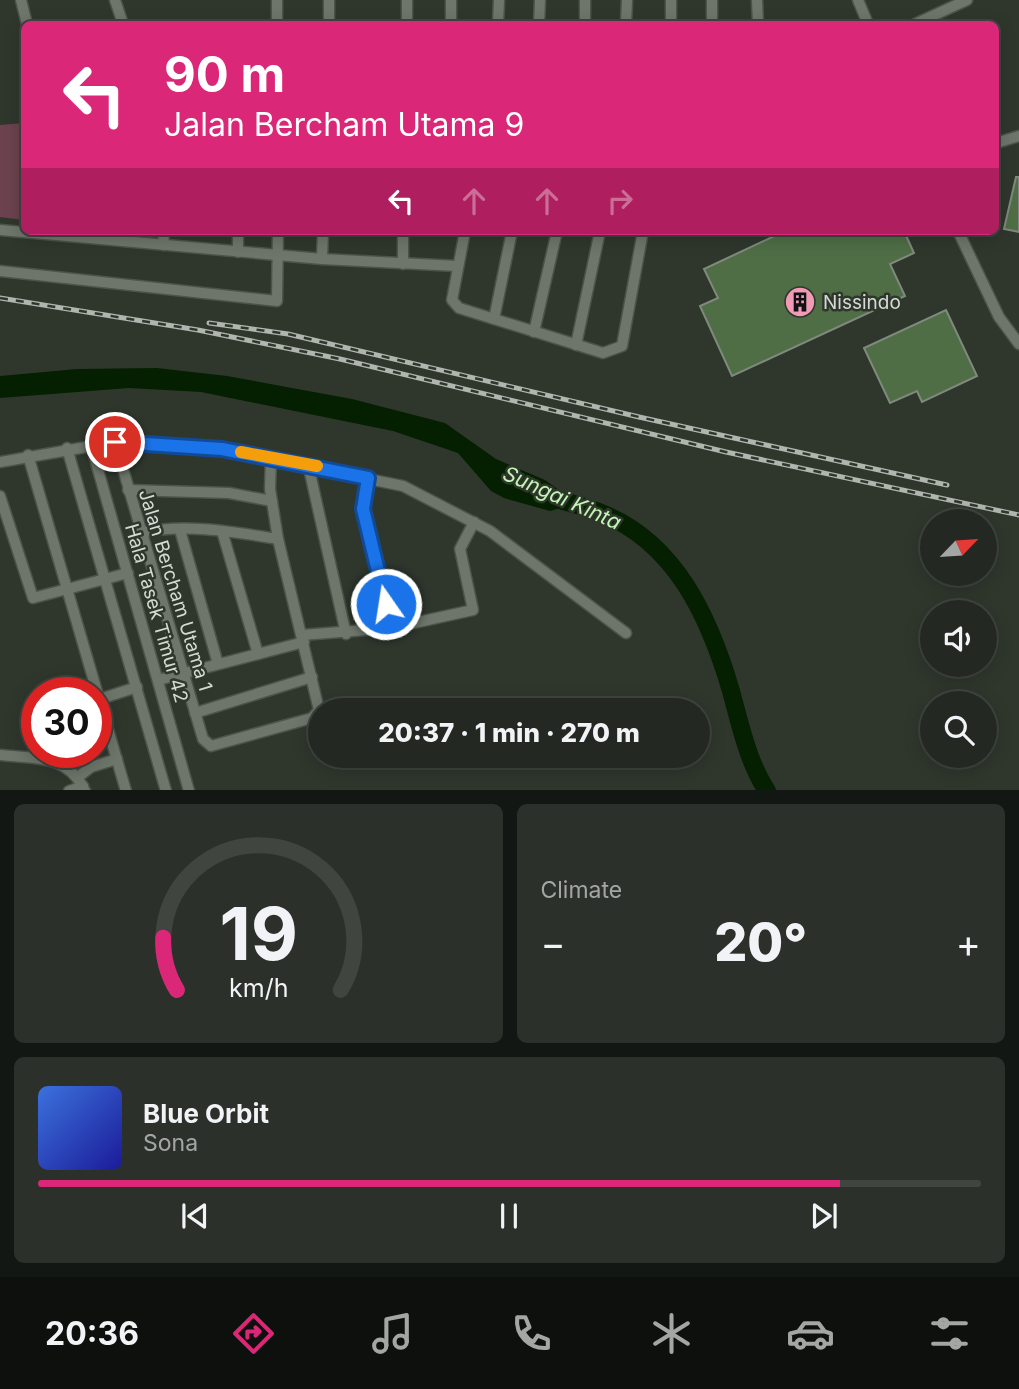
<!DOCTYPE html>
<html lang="en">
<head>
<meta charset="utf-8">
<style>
  :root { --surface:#232922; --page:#2b312a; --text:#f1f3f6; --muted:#a3a6a5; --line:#404540; --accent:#db2777 }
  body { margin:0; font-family:Inter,sans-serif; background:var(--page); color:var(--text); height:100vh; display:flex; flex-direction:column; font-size:26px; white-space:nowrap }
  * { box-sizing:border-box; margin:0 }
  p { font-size:23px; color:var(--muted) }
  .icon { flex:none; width:38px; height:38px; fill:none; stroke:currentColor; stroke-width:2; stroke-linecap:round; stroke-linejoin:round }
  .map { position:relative; height:790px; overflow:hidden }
  .panel { display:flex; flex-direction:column; gap:14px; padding:14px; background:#131713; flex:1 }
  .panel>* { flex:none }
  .banner { position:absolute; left:21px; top:21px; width:978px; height:214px; border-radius:10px; box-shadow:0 4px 18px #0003,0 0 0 2px var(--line); background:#db2777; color:#fff; overflow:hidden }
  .needle { width:46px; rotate:65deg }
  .buttons { position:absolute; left:920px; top:509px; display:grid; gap:14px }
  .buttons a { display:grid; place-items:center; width:77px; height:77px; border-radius:50%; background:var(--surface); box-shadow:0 4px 18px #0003,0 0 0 2px var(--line); font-size:35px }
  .speed { position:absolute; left:21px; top:677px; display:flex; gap:14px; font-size:35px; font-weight:700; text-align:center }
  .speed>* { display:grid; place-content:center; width:91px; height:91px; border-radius:50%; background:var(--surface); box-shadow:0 4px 18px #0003,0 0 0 2px var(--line); line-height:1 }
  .speed .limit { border:10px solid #d22; background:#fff; color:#111 }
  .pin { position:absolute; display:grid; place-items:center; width:60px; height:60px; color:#fff; margin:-30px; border:4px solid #fff; border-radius:50%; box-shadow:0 2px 7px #0007 }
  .me { position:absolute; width:77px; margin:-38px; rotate:347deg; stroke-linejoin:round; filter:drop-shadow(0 0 5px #0008) }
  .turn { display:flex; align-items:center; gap:24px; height:147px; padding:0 28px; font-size:32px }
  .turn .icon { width:91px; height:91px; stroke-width:2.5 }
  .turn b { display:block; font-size:49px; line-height:60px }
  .lanes { display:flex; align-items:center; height:66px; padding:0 28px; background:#0003; justify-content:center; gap:35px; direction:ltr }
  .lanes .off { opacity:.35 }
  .big { font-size:52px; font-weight:800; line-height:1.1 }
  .panel .widget { flex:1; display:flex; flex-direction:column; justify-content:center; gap:10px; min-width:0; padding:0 24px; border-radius:10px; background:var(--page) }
  .panel .dial { align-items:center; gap:0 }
  .dial svg { height:182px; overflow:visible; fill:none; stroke:var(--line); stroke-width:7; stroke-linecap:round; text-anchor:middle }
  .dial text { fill:var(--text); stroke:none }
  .song { display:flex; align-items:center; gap:21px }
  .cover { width:84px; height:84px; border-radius:10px; background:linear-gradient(135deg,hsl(220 70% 55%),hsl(240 70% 35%)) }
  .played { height:7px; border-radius:4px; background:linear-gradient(90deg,var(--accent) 85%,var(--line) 85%) }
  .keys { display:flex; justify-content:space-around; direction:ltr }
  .heat { display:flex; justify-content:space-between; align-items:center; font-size:38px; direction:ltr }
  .panel .tiles { flex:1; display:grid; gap:14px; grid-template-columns:1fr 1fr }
  .widget:last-child { grid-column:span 2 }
  .trip { position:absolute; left:308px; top:698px; width:402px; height:70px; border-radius:35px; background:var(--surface); box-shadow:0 4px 18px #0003,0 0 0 2px var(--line); font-weight:800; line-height:70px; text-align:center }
  .tabs { display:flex; height:112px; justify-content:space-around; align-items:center; background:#0e100e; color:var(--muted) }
  .tabs .icon { width:49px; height:49px }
  .tabs .active { color:var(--accent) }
  .tabs b { font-size:32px; color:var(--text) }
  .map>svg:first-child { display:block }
  .green { fill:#6c424f }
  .water { fill:#042000 }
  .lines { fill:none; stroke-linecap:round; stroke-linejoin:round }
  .river { stroke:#042000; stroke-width:18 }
  .building { fill:#4f6e46; stroke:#80897d; stroke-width:2 }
  .minor-casing { stroke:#4c534a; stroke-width:13 }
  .minor { stroke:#6e766b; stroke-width:10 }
  .rail-casing { stroke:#b1b5af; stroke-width:5 }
  .rail { stroke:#2f372d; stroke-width:2.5; stroke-dasharray:8; stroke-linecap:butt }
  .route-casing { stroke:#114b97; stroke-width:18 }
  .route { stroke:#1a73e8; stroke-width:12 }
  .slow { stroke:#f59e0b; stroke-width:12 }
  .labels { text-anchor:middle; stroke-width:5; stroke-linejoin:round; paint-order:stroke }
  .poi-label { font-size:19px; fill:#d6dad4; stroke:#2f372d; text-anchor:start }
  .street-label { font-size:19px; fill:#d6dad4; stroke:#2f372d }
  .water-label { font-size:21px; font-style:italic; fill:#c3f5b4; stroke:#2f372d }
</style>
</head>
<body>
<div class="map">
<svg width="1019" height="791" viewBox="0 0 1019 791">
  <rect width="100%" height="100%" fill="#2f372d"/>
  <path class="green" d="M24 123V220L0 217V125Z"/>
  <path class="water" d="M157 368 227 376 352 399 445 423 496 459 545 480 559 490 571 505 550 511 504 498 491 491 458 453 393 431 201 392 129 388 0 398V376L77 369Z"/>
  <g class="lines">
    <path class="river" d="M551 497C567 503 585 506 601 513 676 542 710 619 731 691 740 724 748 762 767 791"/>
  </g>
  <g class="building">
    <path d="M1016 177H1019V232L1004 229Z"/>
    <path d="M785 231H904L914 253 890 264 905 296 732 376 700 306 718 298 704 269Z"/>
    <path d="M946 310 977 376 922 402 917 391 890 403 864 348Z"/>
  </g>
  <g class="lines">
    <g class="minor-casing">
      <g id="minor">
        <path d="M21 0 27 24"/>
        <path d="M115 0 123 24"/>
        <path d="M277 0V24"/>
        <path d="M585 0V24"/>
        <path d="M712 0V24"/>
        <path d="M757 0 758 24"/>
        <path d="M858 0 868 24"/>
        <path d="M329 24V0"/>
        <path d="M407 24V0"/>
        <path d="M451 24V0"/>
        <path d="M498 24 499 0"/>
        <path d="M539 24 540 0"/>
        <path d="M626 24 627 0"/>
        <path d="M671 24V0"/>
        <path d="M915 24 967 0"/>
        <path d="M996 143 1019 136"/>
        <path d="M0 230 322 259 457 266"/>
        <path d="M163 231 164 245"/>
        <path d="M238 231V252"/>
        <path d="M465 231 452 300 459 308 603 353 622 346 643 231"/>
        <path d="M958 231 999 317 1019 344"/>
        <path d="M322 259 323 231"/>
        <path d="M403 264V231"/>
        <path d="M0 271 277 301 278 231"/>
        <path d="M494 319 512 231"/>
        <path d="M534 332 557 231"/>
        <path d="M576 345 600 231"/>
        <path d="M115 442 203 739 211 746 312 718 319 710 278 539 270 489 271 457"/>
        <path d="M91 445 189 791"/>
        <path d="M67 448 166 791"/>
        <path d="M28 455 126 791"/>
        <path d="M0 462 115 442 222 449 403 486 490 531 626 633"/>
        <path d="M308 464 346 634"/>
        <path d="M368 478 363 509 391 628"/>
        <path d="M128 490 229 493 272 501"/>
        <path d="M0 496 33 598 128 573"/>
        <path d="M180 530 218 664"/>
        <path d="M222 531 258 654"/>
        <path d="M140 533C184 523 234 532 278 539"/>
        <path d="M302 635 391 628 473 610 460 549 474 522"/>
        <path d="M158 680 304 642"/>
        <path d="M100 699 137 687"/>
        <path d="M195 713 312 677"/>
        <path d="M0 755C35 759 68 754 85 791"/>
        <path d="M78 777 91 767 117 759"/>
        <path d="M69 791 83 786"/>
      </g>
    </g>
    <use href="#minor" class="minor"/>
    <g class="rail-casing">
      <g id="rail">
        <path d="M0 298 198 330 340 359 726 452 1019 515"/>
        <path d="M209 323 288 334 639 417 947 485"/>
      </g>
    </g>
    <use href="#rail" class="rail"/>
  </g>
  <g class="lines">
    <g class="route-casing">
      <path id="route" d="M115 442 222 449 368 478 363 509 386 604"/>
    </g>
    <use href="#route" class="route"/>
    <path class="slow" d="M241 452 317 466"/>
  </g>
  <defs>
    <g id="building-disc" transform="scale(1.575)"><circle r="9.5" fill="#f09ab6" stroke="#2f372d"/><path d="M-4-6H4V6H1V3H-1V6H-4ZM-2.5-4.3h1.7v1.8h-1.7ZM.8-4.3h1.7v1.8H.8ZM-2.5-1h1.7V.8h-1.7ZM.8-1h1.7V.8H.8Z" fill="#111"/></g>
  </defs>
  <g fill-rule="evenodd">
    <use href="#building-disc" x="800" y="302"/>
  </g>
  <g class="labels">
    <g class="poi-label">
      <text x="823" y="309">Nissindo</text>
    </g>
    <g class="street-label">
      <text transform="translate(176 590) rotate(73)" y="7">Jalan Bercham Utama 1</text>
      <text transform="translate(157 613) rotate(74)" y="7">Hala Tasek Timur 42</text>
    </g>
    <g class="water-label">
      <text transform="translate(562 498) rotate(24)" y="7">Sungai Kinta</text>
    </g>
  </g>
</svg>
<div class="buttons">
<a><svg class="needle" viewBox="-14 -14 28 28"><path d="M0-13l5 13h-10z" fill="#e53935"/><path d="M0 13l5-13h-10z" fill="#a3a6a5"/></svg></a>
<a><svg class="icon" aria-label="sound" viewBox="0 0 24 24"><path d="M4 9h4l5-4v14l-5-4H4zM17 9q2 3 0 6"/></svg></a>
<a><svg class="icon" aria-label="search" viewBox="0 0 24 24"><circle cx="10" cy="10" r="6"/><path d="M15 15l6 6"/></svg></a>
</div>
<div class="speed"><div class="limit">30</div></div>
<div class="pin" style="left:115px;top:442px;background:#d93025"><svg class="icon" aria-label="arrive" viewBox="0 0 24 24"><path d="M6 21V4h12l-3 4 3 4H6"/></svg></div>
<svg class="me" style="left:386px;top:604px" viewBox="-20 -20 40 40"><circle r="17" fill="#1a73e8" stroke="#fff" stroke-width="3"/><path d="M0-11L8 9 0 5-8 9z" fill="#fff"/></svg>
<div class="trip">20:37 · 1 min · 270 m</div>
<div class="banner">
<div class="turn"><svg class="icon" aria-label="left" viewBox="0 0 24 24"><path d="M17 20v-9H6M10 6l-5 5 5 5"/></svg><div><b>90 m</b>Jalan Bercham Utama 9</div></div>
<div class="lanes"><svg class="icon" aria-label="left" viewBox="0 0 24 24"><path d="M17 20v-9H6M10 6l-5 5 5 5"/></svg><svg class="icon off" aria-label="ahead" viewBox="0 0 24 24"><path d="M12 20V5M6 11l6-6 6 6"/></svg><svg class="icon off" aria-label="ahead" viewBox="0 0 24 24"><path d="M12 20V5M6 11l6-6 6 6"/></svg><svg class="icon off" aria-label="right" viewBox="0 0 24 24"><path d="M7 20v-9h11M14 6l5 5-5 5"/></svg></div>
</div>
</div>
<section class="panel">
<div class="tiles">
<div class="widget dial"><svg viewBox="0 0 100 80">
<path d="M14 69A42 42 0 1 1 86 69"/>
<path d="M14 69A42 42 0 0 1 8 46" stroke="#db2777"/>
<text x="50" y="56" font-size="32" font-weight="700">19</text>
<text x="50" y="72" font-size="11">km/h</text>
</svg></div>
<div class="widget"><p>Climate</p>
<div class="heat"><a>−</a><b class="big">20°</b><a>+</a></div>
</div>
<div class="widget">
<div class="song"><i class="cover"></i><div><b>Blue Orbit</b><p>Sona</p></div></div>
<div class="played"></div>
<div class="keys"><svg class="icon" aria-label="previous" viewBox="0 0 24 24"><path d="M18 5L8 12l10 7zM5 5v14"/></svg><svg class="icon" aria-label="pause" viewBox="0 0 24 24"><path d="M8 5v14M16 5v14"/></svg><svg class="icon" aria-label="next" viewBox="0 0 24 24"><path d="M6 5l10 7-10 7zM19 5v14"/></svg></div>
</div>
</div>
</section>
<nav class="tabs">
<b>20:36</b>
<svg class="icon active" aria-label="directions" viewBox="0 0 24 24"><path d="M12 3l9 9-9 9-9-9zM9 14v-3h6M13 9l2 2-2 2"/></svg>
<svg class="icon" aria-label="music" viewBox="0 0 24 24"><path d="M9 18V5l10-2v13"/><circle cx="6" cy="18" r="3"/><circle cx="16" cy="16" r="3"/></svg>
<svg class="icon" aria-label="phone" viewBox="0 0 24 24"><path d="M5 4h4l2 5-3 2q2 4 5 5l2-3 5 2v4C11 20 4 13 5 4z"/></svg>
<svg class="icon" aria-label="climate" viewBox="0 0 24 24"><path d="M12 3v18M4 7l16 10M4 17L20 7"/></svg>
<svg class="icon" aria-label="car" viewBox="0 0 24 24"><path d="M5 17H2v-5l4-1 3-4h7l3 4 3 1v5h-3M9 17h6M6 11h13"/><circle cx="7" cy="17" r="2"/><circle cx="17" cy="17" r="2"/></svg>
<svg class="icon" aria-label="filters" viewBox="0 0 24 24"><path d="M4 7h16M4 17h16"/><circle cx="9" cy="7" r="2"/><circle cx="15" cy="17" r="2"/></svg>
</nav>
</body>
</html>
